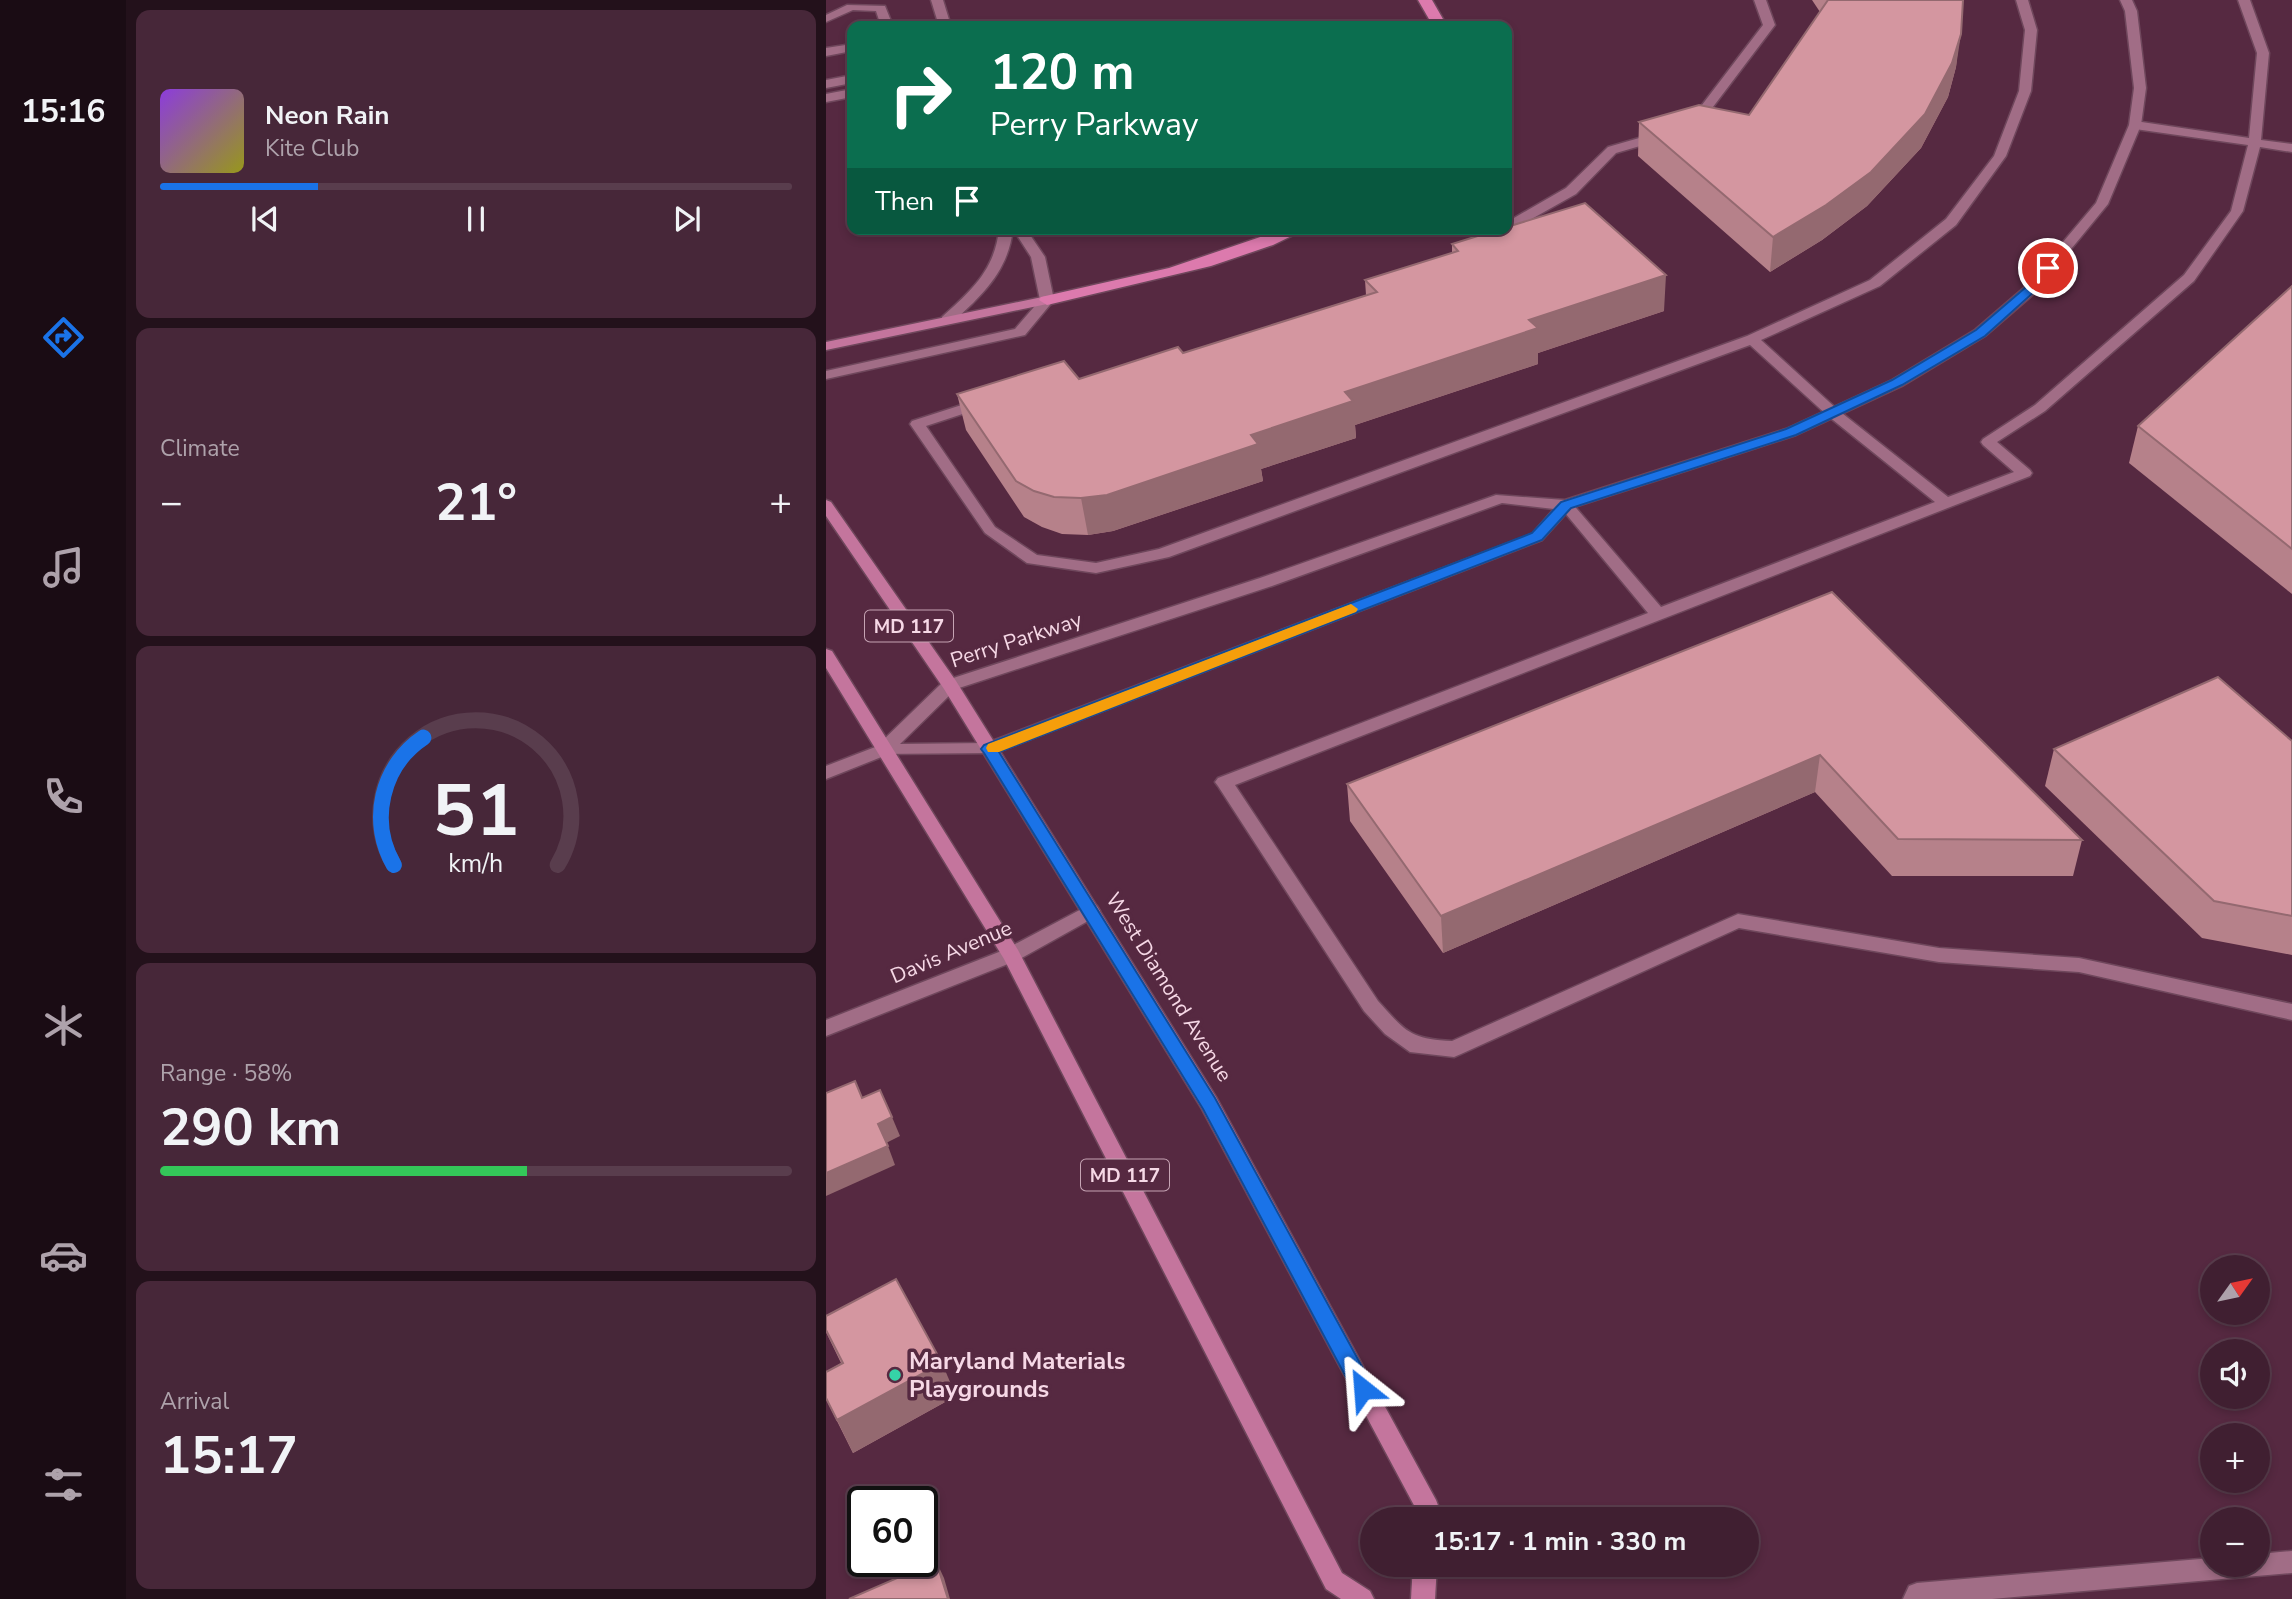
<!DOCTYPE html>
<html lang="en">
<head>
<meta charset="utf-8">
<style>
  :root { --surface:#401f31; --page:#472739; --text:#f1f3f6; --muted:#aea2ab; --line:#593d4d; --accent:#1a73e8 }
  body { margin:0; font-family:"Nunito Sans",sans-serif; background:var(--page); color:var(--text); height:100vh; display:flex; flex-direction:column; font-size:26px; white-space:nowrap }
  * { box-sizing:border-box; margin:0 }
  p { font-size:23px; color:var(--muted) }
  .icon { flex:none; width:38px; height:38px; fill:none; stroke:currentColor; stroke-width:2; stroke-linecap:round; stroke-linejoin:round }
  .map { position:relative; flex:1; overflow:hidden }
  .panel { display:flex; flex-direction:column; gap:10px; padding:10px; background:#23111b; width:700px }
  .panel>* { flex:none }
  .top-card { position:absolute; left:21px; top:21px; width:665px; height:214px; border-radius:14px; box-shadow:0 4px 10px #0003,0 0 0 2px var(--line); background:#0b6e4f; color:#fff; overflow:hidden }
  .needle { width:46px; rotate:57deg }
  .buttons { position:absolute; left:1374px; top:1255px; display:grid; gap:14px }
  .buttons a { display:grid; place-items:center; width:70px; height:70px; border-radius:50%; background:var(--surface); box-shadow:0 4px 10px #0003,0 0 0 2px var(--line); font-size:35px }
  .speed { position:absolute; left:21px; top:1486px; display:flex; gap:14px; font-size:35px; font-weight:700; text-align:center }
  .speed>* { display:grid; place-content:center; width:91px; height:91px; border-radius:50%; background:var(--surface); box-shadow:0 4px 10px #0003,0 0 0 2px var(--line); line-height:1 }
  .speed .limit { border:4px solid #111; border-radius:10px; background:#fff; color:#111 }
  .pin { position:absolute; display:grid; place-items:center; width:60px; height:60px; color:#fff; margin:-30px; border:4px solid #fff; border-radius:50%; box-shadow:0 2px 7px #0007 }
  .me { position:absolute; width:77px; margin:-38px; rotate:332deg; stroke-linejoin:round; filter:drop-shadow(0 0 5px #0008) }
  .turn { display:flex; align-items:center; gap:24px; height:147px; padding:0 28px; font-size:32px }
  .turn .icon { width:91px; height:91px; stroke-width:2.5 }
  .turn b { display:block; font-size:49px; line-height:60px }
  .then { display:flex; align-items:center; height:66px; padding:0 28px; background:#0003; gap:14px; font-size:26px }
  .big { font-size:52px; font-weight:700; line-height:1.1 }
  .panel .card { flex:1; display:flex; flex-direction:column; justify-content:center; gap:10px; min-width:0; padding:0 24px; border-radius:14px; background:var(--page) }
  .panel .dial { align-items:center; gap:0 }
  .dial svg { height:182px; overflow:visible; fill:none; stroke:var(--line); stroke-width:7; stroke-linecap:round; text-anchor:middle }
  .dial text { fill:var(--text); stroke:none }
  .song { display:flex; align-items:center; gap:21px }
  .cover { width:84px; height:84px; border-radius:10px; background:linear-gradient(135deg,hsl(270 70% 55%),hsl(60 70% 35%)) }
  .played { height:7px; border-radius:4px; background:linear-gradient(90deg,var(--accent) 25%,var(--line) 25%) }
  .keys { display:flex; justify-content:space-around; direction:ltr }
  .heat { display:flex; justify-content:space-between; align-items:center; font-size:38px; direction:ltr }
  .charge { height:10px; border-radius:5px; background:linear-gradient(90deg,#34c759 58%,var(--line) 0) }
  .trip { position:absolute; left:534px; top:1507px; width:399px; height:70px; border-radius:35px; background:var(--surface); box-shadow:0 4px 10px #0003,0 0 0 2px var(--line); font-weight:700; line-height:70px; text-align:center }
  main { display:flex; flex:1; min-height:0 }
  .tab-bar { display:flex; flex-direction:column; width:126px; justify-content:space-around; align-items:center; background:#1a0c14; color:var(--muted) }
  .tab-bar .icon { width:49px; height:49px }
  .tab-bar .active { color:var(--accent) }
  .tab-bar b { font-size:32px; color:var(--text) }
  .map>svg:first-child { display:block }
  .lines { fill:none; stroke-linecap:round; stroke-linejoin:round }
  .service-casing { stroke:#6f475c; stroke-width:3 }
  .minor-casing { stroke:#6f475c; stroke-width:3 }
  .tertiary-casing { stroke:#6f475c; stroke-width:3 }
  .primary-casing { stroke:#6f475c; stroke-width:3 }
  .motorway-casing { stroke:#6f475c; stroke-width:3 }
  .service { fill:#a16d86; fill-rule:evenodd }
  .minor { fill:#a16d86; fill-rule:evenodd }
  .tertiary { fill:#a16d86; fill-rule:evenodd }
  .primary { fill:#c4759d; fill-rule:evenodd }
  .motorway { fill:#dc7aad; fill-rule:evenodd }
  .wall { fill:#b6818a }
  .shaded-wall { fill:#946970 }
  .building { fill:#d496a0; stroke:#946970; stroke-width:2 }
  .route { fill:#1a73e8; stroke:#114b97; stroke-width:2 }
  .slow { fill:#f59e0b }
  .poi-dot { fill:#35d4a7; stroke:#562941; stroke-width:2.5 }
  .labels { text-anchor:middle; stroke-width:7; stroke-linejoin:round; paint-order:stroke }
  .shield { fill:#562941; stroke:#c6a4b4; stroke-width:2 }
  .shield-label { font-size:19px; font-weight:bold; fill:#f6d8e6 }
  .street-label { font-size:21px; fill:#f6d8e6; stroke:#562941 }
  .near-poi-label { font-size:24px; font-weight:bold; fill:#f6d8e6; stroke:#562941; text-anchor:start }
</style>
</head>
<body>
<main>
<nav class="tab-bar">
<b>15:16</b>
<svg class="icon active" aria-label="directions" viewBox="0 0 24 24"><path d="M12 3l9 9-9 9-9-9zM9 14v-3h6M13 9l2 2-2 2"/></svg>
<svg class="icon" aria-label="music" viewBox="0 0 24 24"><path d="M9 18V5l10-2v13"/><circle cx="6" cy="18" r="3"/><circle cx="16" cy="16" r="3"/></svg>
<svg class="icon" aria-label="phone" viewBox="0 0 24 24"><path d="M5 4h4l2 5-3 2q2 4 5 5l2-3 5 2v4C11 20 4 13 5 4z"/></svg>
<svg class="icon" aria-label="climate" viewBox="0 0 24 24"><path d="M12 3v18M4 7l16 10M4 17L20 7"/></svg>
<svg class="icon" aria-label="car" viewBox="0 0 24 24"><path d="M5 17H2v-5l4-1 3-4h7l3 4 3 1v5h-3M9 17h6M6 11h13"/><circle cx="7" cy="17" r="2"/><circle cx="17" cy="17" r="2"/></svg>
<svg class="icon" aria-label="filters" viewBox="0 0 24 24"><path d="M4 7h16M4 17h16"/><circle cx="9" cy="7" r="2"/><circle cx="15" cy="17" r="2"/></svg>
</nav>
<section class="panel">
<div class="card">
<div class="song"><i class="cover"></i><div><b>Neon Rain</b><p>Kite Club</p></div></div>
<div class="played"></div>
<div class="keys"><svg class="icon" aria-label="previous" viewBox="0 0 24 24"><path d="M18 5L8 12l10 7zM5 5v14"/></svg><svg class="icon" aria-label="pause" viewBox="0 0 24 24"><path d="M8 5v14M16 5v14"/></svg><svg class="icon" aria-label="next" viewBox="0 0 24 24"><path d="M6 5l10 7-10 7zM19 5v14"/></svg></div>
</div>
<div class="card"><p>Climate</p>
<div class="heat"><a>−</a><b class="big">21°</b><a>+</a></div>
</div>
<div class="card dial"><svg viewBox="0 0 100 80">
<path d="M14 69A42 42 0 1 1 86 69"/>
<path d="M14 69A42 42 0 0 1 27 13" stroke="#1a73e8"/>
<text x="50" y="56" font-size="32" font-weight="700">51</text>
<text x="50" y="72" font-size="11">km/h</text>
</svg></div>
<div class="card"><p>Range · 58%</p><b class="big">290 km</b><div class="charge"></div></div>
<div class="card"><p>Arrival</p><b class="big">15:17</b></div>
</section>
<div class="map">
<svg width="1466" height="1599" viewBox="0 0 1466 1599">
  <rect width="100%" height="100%" fill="#562941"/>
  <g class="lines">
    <g class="service-casing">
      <g id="service">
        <path d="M105 0H117L125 26H113Z"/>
        <path d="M928 0H940L949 25 871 128H863V122L937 25Z"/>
        <path d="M1190 0H1202L1211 30 1205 91 1180 156 1130 225 1054 286 935 340 1012 410 1122 497 1188 472 1157 445 1155 442 1157 439 1209 405 1358 275 1405 211 1422 145 1309 129 1303 125 1309 121 1423 138 1431 53 1412 0H1424L1443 53 1435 140 1466 144V152L1434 147 1417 211 1368 281 1219 411 1171 442 1204 470 1206 473 1204 476 409 785 552 1001C580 1032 584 1039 626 1041L912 914 1113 948 1253 958 1466 1004V1020L1253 972 1113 962 913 928 635 1054 628 1057 584 1052 559 1034 538 1011 392 786 389 782 392 778 822 613 735 508 732 505 735 502H745L835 607 1109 502 1002 416 924 345 343 557 270 573 201 563 159 533 84 424 86 421 151 400H161L163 403 161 406 100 426 169 527 211 555 270 563 333 549 921 336 1044 280 1120 219 1168 156 1193 91 1199 30Z"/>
        <path d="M21 5 59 6 67 26H55L50 11 27 10 0 22V15Z"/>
        <path d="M26 44V51L0 56V48Z"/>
        <path d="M26 75V83L0 88V80Z"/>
        <path d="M26 89V97L0 102V94Z"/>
        <path d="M834 132 840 136 838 139 790 153 750 194 686 230 676 229H681V222L740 188 782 147Z"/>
        <path d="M173 229H187C182 272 156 295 126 323H116V317C145 291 169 270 173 229Z"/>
        <path d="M187 229H200L219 257 228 300 199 335 0 379V371L189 329 214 300 205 257Z"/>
        <path d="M1466 1551V1573L1166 1599H1077L1083 1586 1091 1583 1386 1558V1564H1432V1554Z"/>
      </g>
    </g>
    <g class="minor-casing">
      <g id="minor">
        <path d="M57 744 66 750 63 754 0 779V766Z"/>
        <path d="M265 904 271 906 274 911 271 916 192 960 0 1036V1020L178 950Z"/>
      </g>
    </g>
    <g class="tertiary-casing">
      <path id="tertiary" d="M1294 0H1306L1311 11 1320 88 1315 125 1282 204 1209 293 1159 336 1076 386 970 435 745 508 716 540 169 753 51 754 48 750 51 746 118 681 434 578 670 495 739 500 960 429 1066 380 1149 330 1199 287 1270 203 1303 125 1308 88 1299 11ZM676 503 728 509 706 534 161 743 74 744 130 689 446 586Z"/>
    </g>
    <g class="primary-casing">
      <g id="primary">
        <path d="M221 296 228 300 226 303 0 350V342Z"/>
        <path d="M0 500 5 502 130 681 390 1097 610 1500 613 1508V1519H589L590 1509 376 1109 118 689 0 516Z"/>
        <path d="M0 649 6 651 192 950 516 1573 544 1591 548 1599H515L500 1589 178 959 0 668Z"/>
        <path d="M587 1564H611L609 1599H585Z"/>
      </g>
    </g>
    <g class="motorway-casing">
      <g id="motorway">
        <path d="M592 0H606L621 26H607Z"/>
        <path d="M458 229H480L447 245 385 266 221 305 213 300 215 297 343 268Z"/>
      </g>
    </g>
    <use href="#service" class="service"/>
    <use href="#minor" class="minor"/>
    <use href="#tertiary" class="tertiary"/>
    <use href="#primary" class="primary"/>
    <use href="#motorway" class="motorway"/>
  </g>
  <g class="wall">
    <path d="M986 0H1137L1130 67 1122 97 1095 148 1041 206 996 240 944 272 812 156 813 122 923 115 994 12Z"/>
    <path d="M626 244 838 311 712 353V364L529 425 530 438 435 469 437 481 287 531 262 535 236 534 216 527 198 517 140 430 131 394 253 379 357 353 540 295 539 280 626 253Z"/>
    <path d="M1466 286V594L1303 463 1312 426Z"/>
    <path d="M1006 592 1256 840 1247 876H1066L989 792 617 953 524 821 521 784Z"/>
    <path d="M1466 741V955L1376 938 1219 786 1228 749Z"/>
    <path d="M0 1316 130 1396 27 1453 0 1399V1372L15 1363 0 1332Z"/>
  </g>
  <g class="shaded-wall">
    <path d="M1135 34 1130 67 1122 97 1095 148 1041 206 996 240 944 272 947 237Z"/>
    <path d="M840 275 838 311 712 353V364L529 425 530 438 435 469 437 481 287 531 262 535 255 498 425 435 519 392 703 320Z"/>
    <path d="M994 755 989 792 617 953 615 916Z"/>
    <path d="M66 1117 74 1136 60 1143 52 1124Z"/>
    <path d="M62 1146 69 1165 0 1196V1173Z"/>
    <path d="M116 1363 130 1396 27 1453 11 1420Z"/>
    <path d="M110 1561 118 1578 124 1599H122Z"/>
  </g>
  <g class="building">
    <path d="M1002 0H1137L1135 34 1126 63 1099 114 1045 172 1000 205 947 237 813 122 873 105 923 115Z"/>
    <path d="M759 203 840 275 703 320 712 328 519 392 527 401 425 435 432 444 281 495 255 498 228 497 208 491 190 481 131 394 238 361 253 379 352 347 357 353 551 292 539 280 632 251 626 244 674 229H681V227Z"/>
    <path d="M1466 286V549L1312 426Z"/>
    <path d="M1006 592 1256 840 1072 839 994 755 615 916 521 784Z"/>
    <path d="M1392 677 1466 741V916L1388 901 1228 749Z"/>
    <path d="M29 1081 36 1098 54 1090 66 1117 52 1124 62 1146 0 1173V1093Z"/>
    <path d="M70 1279 116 1363 11 1420 0 1398V1372L17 1363 0 1330V1316Z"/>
    <path d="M110 1561 122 1599H23Z"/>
  </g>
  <path class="route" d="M1222 265 1228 268 1208 292 1159 336 1076 385 970 435 745 508 716 540 173 752 389 1098 545 1383 547 1389 545 1396 537 1398 530 1396 377 1109 158 753 155 749 158 745 706 533 735 502 960 429 1066 380 1150 330 1200 287 1218 266Z"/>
  <path class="slow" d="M525 604 532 609 530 612 173 752H162L160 748 162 744Z"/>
  <circle class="poi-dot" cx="69" cy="1375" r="7"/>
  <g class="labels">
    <g class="shield">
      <rect x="39" y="610.5" width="88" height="31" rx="5"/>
      <rect x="255" y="1159.5" width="88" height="31" rx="5"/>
    </g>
    <g class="shield-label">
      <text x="83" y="633">MD 117</text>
      <text x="299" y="1182">MD 117</text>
    </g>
    <g class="street-label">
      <text transform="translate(190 640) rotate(-18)" y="7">Perry Parkway</text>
      <text transform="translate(125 952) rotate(-23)" y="7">Davis Avenue</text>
      <text transform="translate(343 987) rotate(58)" y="7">West Diamond Avenue</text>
    </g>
    <g class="near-poi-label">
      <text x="83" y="1369">Maryland Materials<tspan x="83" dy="28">Playgrounds</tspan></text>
    </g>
  </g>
</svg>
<div class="buttons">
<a><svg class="needle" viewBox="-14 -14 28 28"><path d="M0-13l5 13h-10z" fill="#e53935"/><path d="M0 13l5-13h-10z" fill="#aea2ab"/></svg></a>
<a><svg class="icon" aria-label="sound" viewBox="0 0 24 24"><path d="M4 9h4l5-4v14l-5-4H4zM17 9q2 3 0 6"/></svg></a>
<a>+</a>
<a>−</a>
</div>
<div class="speed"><div class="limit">60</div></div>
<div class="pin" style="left:1222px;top:268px;background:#d93025"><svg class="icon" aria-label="arrive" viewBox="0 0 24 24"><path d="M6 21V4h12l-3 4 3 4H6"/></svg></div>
<svg class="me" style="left:537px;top:1389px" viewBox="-20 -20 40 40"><path d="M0-17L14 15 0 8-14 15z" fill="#1a73e8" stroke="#fff" stroke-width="4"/></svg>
<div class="trip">15:17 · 1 min · 330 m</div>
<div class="top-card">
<div class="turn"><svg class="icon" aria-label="right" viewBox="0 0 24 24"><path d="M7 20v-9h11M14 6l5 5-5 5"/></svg><div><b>120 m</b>Perry Parkway</div></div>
<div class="then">Then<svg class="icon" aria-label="arrive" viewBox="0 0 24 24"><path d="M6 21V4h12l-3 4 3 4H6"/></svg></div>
</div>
</div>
</main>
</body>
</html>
